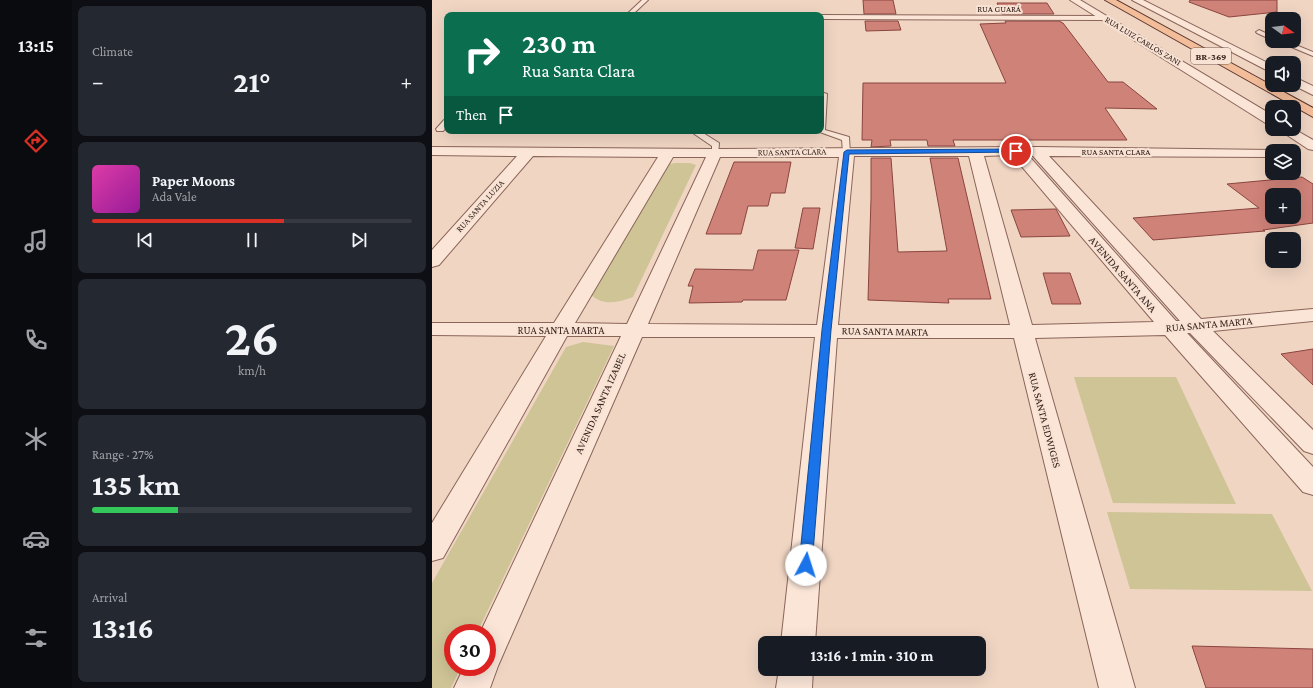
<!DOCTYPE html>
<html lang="en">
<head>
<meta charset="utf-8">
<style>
  :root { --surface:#171b24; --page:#242831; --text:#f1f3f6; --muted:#9ea1a6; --line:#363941; --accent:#d93025 }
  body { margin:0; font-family:"Crimson Pro",serif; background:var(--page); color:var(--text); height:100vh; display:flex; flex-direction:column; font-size:15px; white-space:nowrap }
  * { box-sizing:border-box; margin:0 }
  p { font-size:13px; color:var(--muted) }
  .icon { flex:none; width:22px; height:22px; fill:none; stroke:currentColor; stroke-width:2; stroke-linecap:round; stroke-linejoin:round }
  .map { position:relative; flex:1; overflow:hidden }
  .drawer { display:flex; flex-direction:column; gap:6px; padding:6px; background:#0d0f14; width:360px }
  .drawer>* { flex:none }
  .top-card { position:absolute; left:12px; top:12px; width:380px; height:122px; border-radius:8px; box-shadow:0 4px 16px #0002; background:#0b6e4f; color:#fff; overflow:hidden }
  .needle { width:26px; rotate:105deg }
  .fabs { position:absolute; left:833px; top:12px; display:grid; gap:8px }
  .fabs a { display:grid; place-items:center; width:36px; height:36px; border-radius:8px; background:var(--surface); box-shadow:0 4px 16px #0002; font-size:20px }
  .speed { position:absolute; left:12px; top:624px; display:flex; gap:8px; font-size:20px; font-weight:700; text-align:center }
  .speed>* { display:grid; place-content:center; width:52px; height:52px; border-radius:50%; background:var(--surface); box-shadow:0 4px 16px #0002; line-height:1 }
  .speed .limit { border:6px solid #d22; background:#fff; color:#111 }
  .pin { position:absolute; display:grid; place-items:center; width:34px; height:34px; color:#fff; margin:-17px; border:2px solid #fff; border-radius:50%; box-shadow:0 1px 4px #0007 }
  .me { position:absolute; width:44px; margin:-22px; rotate:5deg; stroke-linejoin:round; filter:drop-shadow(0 0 3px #0008) }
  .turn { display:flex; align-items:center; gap:14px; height:84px; padding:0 12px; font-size:18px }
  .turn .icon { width:52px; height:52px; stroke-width:2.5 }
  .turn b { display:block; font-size:28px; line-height:34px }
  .then { display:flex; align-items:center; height:38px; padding:0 12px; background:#0003; gap:8px; font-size:15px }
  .big { font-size:30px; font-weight:700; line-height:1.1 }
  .drawer .widget { flex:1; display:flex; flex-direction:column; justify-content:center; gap:6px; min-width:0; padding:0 14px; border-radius:8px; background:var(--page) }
  .drawer .dial { align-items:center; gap:0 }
  .dial b { font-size:52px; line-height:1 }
  .song { display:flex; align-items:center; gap:12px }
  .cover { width:48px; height:48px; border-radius:6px; background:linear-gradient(135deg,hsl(320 70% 55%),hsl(300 70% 35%)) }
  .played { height:4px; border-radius:2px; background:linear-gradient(90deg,var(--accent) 60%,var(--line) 60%) }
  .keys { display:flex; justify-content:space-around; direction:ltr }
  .heat { display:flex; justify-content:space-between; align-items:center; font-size:22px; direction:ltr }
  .charge { height:6px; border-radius:3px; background:linear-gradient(90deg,#34c759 27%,var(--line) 0) }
  .trip { position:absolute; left:326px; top:636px; width:228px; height:40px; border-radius:8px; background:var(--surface); box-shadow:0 4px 16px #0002; font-weight:700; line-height:40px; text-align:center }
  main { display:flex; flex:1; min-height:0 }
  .tabs { display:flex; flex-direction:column; width:72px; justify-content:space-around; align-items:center; background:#090b0e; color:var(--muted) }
  .tabs .icon { width:28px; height:28px }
  .tabs .selected { color:var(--accent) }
  .tabs b { font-size:18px; color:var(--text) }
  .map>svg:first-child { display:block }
  .green { fill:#cec496 }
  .building { fill:#cf8278; stroke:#8a453e; fill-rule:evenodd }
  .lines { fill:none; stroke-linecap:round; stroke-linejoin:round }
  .lane-casing { stroke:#8a6559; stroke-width:2 }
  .street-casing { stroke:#8a6559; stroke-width:2 }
  .primary-casing { stroke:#58352d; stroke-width:2 }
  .lane { fill:#fae5d7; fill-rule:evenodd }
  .street { fill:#fae5d7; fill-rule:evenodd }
  .primary { fill:#f4bd9a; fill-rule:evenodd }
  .route { fill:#1a73e8; stroke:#114b97 }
  .labels { text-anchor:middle; stroke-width:4; stroke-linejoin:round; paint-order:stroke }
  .far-street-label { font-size:9px; fill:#3a231e; stroke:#f7e2d3 }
  .shield { fill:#f7e2d3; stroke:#735c54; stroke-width:1 }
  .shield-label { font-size:10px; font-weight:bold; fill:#3a231e }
  .street-label { font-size:11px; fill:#3a231e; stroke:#f7e2d3 }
</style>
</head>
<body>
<main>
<nav class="tabs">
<b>13:15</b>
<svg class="icon selected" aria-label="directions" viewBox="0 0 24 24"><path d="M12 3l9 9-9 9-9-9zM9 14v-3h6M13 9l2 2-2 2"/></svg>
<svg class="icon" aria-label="music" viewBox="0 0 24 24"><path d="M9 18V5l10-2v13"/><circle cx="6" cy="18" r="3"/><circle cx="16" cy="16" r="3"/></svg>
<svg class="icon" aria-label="phone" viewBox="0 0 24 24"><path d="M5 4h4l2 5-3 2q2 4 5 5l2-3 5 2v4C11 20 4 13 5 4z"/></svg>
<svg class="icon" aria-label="climate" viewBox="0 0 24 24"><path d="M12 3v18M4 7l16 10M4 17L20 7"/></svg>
<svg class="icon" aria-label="car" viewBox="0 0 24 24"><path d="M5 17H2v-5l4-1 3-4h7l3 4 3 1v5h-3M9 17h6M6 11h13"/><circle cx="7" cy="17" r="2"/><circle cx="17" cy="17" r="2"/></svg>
<svg class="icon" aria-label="filters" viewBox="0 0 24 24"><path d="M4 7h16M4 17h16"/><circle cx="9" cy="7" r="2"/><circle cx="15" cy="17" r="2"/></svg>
</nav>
<section class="drawer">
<div class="widget"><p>Climate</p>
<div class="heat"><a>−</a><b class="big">21°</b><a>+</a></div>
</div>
<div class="widget">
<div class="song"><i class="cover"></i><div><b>Paper Moons</b><p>Ada Vale</p></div></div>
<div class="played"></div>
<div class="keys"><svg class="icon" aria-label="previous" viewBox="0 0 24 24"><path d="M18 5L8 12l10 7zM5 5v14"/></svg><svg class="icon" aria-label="pause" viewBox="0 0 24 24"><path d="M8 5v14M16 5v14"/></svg><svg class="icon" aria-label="next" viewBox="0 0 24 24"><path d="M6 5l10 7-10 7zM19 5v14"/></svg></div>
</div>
<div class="widget dial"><b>26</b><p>km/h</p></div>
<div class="widget"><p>Range · 27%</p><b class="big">135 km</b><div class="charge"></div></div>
<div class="widget"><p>Arrival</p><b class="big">13:16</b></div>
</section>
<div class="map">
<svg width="881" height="688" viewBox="0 0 881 688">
  <rect width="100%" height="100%" fill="#f0d5c3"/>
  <g class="green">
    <path d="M244 163H258L264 165 201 297C186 303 170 306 158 294L237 164Z"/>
    <path d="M151 342 182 346 45 633H21V667H29L19 688H0V583L134 347Z"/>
    <path d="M642 377H744L804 504 681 503Z"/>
    <path d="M675 512 840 514 880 591 698 589Z"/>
  </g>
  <g class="building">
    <path d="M431 0H461L464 14H432Z"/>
    <path d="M758 0H845V12L797 17 757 2Z"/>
    <path d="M565 3H615L622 14H570Z"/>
    <path d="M433 21H466L469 30 434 31Z"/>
    <path d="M573 21H627L631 23 676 82H691L725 109 673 108 695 140H521L523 146H496L495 140H458L459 146 439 147 440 140H430L431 83H574L548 24 574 23Z"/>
    <path d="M439 158H459L466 252 515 251 498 158H526L559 299H516L517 303 436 300 439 198Z"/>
    <path d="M302 162H359L353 193H339L336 206H316L309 234H274Z"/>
    <path d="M870 177 881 184V223L831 230 833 231 721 240 701 218 827 208 795 184ZM840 195H862V217H840Z"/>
    <path d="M371 208H388L381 249 363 248Z"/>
    <path d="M624 209 638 236 589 237 579 210Z"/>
    <path d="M326 250H367L354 300H311L310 302 257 303 261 286H256L263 269 321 270Z"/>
    <path d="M611 273H638L649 304H620Z"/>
    <path d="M881 349V385L849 354Z"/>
    <path d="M760 646 881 649V688H774Z"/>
  </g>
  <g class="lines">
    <g class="lane-casing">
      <g id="lane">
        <path d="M210 0H216L200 15H194Z"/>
        <path d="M389 15 674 16 677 18 674 20 389 19Z"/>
        <path d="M827 30 840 36V40L825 33 824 32Z"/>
        <path d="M845 41H854L881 52V56Z"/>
        <path d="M389 92 395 94 393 130 417 137 418 154 415 155 411 152 410 140 385 131H389Z"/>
        <path d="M12 120H15V127L11 131H5L4 129Z"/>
        <path d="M258 131H268L287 143 286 155H280V146Z"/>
      </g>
    </g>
    <g class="street-casing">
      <g id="street">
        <path d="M638 0H648L840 115V125L835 124Z"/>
        <path d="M700 0H711L840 65V73Z"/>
        <path d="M862 77 881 86V95L861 85H862Z"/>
        <path d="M846 129H862L881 140V150L876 149Z"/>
        <path d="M0 147 283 149 605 147 845 150 840 151V157L617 156 769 319 881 309V321L781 331 881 430V454L872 451 758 333H755L881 467V495L871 492 733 335 603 338 703 688H667L582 338H405L383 643H349L383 337H210L66 666 58 688H22L32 667H55V633H48L189 336H135L11 558 0 561V523L114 336 0 335V323H122L226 157 101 156 7 265 0 267V250L85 156 0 155ZM580 155 722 322 600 325 552 156ZM596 155 601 156 748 321H744ZM422 156H537L578 325H406ZM241 157H274L195 324 143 323ZM288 157H407L385 325 216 324Z"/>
        <path d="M347 669H381L380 688H344Z"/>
      </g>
    </g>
    <g class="primary-casing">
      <path id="primary" d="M673 0H684L881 108V117Z"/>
    </g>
    <use href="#lane" class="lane"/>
    <use href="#street" class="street"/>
    <use href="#primary" class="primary"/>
  </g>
  <path class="route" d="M584 149 586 150V152L417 154 399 330 380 565 378 569 374 570 369 569 367 565 390 330 412 152 415 150Z"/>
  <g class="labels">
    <g class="far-street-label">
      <text x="567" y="12">RUA GUARÁ</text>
      <text transform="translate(711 41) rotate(31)" y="3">RUA LUIZ CARLOS ZANI</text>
      <text transform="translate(360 152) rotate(-1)" y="3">RUA SANTA CLARA</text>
      <text x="684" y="155">RUA SANTA CLARA</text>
      <text transform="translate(48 206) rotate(-48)" y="3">RUA SANTA LUZIA</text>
    </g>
    <rect class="shield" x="759" y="48" width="40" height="16" rx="3"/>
    <g class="shield-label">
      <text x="779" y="60">BR-369</text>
    </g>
    <g class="street-label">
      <text transform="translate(691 274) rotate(49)" y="4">AVENIDA SANTA ANA</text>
      <text transform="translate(777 324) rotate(-5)" y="4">RUA SANTA MARTA</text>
      <text x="129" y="334">RUA SANTA MARTA</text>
      <text transform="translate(453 331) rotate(1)" y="4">RUA SANTA MARTA</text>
      <text transform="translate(168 403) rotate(-66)" y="4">AVENIDA SANTA IZABEL</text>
      <text transform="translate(613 420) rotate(75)" y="4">RUA SANTA EDWIGES</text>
    </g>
  </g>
</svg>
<div class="fabs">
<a><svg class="needle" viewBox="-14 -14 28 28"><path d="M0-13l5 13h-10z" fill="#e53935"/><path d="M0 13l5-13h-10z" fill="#9ea1a6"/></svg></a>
<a><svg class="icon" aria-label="sound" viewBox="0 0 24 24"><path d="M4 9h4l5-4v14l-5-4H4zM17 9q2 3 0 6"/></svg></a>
<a><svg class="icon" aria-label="search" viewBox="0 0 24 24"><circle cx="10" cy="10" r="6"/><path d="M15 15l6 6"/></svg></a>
<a><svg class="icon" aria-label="layers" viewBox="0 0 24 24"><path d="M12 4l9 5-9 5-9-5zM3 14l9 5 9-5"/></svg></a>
<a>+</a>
<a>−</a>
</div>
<div class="speed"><div class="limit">30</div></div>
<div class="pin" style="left:584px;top:151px;background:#d93025"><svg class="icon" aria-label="arrive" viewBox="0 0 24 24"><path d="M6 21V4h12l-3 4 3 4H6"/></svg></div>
<svg class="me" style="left:374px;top:565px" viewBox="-20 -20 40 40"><circle r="19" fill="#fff"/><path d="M0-13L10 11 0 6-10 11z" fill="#1a73e8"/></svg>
<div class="trip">13:16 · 1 min · 310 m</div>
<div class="top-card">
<div class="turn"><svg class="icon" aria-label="right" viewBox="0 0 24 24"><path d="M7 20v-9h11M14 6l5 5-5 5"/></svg><div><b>230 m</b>Rua Santa Clara</div></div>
<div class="then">Then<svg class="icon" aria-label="arrive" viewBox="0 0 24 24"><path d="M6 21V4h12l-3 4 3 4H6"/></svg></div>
</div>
</div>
</main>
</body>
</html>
